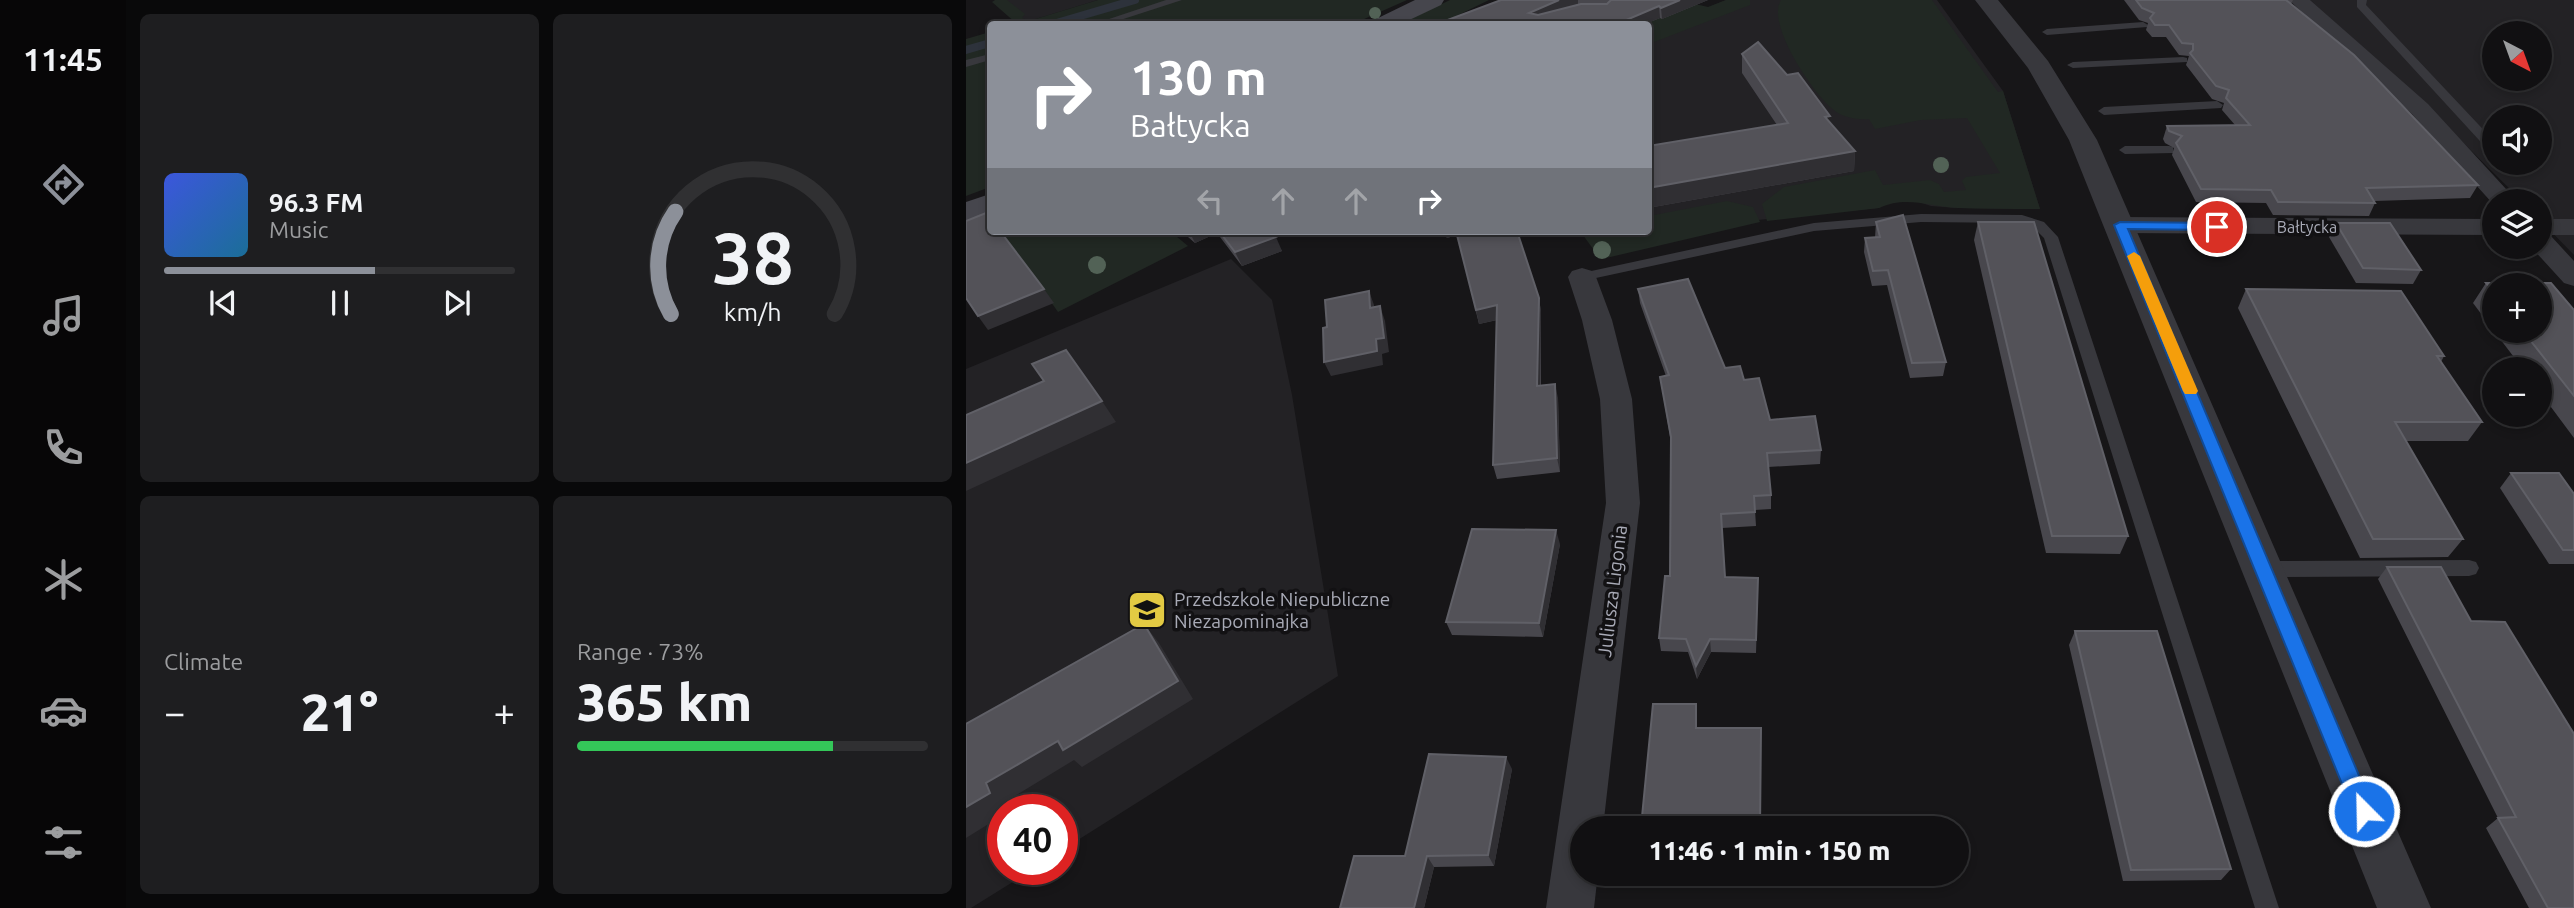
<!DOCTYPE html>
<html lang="en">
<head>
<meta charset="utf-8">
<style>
  :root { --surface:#111012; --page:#1e1e20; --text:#f1f3f6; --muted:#9c9d9f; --line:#303032; --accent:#8c9099 }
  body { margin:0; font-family:Ubuntu,sans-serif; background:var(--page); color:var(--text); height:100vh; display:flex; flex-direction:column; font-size:26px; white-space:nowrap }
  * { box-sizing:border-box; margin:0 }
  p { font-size:23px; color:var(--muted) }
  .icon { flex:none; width:38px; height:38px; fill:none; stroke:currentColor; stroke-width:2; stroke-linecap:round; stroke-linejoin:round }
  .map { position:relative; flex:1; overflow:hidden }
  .side { display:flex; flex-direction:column; gap:14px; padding:14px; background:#09090a; width:840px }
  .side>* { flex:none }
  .top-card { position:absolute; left:21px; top:21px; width:665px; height:214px; border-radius:7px; box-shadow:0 4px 10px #0003,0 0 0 2px var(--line); background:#8c9099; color:#fff; overflow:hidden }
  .needle { width:46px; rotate:139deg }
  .tools { position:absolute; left:1516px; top:21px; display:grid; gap:14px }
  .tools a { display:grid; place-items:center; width:70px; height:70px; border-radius:50%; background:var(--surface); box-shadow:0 4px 10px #0003,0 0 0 2px var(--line); font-size:35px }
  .speed { position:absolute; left:21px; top:794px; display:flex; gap:14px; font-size:35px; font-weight:700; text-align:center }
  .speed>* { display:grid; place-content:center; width:91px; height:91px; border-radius:50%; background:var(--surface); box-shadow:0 4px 10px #0003,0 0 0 2px var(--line); line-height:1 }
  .speed .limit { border:10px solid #d22; background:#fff; color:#111 }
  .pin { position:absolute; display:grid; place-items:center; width:60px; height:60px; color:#fff; margin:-30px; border:4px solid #fff; border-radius:50%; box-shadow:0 2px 7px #0007 }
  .me { position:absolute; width:77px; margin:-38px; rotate:337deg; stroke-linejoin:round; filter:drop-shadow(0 0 5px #0008) }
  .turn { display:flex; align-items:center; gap:24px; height:147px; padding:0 28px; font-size:32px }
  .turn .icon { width:91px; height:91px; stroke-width:2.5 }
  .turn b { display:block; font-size:49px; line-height:60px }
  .lanes { display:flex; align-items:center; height:66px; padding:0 28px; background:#0003; justify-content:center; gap:35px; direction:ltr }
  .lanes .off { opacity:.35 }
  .big { font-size:52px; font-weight:800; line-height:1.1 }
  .side .widget { flex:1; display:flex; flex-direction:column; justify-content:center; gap:10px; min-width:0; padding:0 24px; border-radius:10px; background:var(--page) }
  .side .dial { align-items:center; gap:0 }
  .dial svg { height:182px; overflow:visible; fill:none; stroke:var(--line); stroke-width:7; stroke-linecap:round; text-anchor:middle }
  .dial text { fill:var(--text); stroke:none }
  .song { display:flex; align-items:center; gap:21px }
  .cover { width:84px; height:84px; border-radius:10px; background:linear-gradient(135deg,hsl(230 70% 55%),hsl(200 70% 35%)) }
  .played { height:7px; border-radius:4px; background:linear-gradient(90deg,var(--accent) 60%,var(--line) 60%) }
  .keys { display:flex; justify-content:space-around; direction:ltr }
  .heat { display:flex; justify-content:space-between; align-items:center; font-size:38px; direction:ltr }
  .charge { height:10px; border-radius:5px; background:linear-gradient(90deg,#34c759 73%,var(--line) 0) }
  .side .tiles { flex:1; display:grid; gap:14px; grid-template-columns:repeat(2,1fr) }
  .trip { position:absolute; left:604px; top:816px; width:399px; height:70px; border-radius:35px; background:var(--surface); box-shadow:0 4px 10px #0003,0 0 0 2px var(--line); font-weight:800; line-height:70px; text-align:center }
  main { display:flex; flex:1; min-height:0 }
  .tabs { display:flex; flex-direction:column; width:126px; justify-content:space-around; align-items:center; background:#070607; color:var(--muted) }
  .tabs .icon { width:49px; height:49px }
  .tabs .selected { color:var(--accent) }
  .tabs b { font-size:32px; color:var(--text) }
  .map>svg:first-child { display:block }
  .built { fill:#232225; fill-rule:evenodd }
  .green { fill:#212823 }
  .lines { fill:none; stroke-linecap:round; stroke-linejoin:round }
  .stream { stroke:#2d323b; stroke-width:8 }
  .service { fill:#38383d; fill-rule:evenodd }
  .minor { fill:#38383d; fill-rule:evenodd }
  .tertiary { fill:#38383d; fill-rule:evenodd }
  .secondary { fill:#46464d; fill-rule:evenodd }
  .tree { fill:#526256 }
  .wall { fill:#48474d }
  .shaded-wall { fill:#302f33 }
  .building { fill:#535258; stroke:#606067; stroke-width:2 }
  .route { fill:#1a73e8; stroke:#114b97; stroke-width:2 }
  .slow { fill:#f59e0b }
  .labels { text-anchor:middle; stroke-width:7; stroke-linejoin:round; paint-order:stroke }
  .far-street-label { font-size:16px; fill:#a9abb7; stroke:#121113 }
  .street-label { font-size:19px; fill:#a9abb7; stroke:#121113 }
  .poi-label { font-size:19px; fill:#a9abb7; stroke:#121113; text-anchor:start }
</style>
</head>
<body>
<main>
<nav class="tabs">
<b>11:45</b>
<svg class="icon selected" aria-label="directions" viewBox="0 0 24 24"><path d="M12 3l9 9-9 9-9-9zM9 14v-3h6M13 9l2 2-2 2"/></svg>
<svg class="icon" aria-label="music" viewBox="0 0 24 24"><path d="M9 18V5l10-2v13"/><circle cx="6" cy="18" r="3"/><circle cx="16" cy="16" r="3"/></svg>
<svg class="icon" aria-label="phone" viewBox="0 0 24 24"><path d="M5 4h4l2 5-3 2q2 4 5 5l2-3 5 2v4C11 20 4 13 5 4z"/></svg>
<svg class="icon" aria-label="climate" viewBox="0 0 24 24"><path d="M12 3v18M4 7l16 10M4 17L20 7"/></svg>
<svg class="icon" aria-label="car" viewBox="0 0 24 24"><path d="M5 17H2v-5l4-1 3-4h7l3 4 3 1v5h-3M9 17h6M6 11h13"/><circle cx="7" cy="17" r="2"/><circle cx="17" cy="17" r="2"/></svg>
<svg class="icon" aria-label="filters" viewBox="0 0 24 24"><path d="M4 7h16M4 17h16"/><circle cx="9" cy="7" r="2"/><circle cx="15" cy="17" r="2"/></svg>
</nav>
<section class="side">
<div class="tiles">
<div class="widget">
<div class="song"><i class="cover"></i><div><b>96.3 FM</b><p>Music</p></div></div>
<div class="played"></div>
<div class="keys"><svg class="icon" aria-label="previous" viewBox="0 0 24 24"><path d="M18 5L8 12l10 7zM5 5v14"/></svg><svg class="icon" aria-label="pause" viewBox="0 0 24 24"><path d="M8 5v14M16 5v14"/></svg><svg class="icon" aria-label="next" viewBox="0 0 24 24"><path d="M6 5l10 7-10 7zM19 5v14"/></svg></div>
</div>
<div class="widget dial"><svg viewBox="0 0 100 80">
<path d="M14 69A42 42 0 1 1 86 69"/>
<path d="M14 69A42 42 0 0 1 16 24" stroke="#8c9099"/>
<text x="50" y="56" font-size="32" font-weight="700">38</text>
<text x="50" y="72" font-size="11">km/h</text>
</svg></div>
<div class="widget"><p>Climate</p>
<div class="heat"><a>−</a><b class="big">21°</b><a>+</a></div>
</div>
<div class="widget"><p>Range · 73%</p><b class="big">365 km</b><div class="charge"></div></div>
</div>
</section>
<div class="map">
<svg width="1608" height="908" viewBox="0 0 1608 908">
  <rect width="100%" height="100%" fill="#171618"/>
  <g class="built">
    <path d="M29 0H132L54 24Z"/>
    <path d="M760 0H971L1037 91 1074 209 991 208 965 206 947 200 927 201 913 208 682 231 683 32Z"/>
    <path d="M1344 0H1608V255L1573 219V201H1556L1442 88ZM1528 33H1573V79H1528ZM1528 117H1573V163H1528Z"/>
    <path d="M265 259 306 300 326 395 372 676 96 850V810H37V870H66L5 908H0V369Z"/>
  </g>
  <g class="green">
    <path d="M29 0H41L59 14 56 18 63 21 132 0H441L387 24H51L26 2Z"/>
    <path d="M484 0H523L474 24H434Z"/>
    <path d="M760 0H784V5L683 44 682 24H679L716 1 742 7Z"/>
    <path d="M815 0H966L1032 92 1037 91 1074 209C1047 209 1020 209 992 208 963 207 941 195 913 208L801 221 796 204 818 187 909 170 917 185 964 180 973 184 978 192 1000 190 996 181 1000 177 1034 173 1001 118 955 120 909 129 903 119C888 120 874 117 863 106 845 89 800 24 815 0Z"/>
    <path d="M24 32V187L0 196V39Z"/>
    <path d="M761 201 787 207 794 222 640 258 633 257 614 231H682L683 216Z"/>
    <path d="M35 231H204L222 246 92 312Z"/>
  </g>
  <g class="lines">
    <g class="stream">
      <path d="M87 24 169 0"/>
      <path d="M0 50 24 43"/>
    </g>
    <g class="service">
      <path d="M200 0H216L142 24H128Z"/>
      <path d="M1391 0H1401L1400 5 1528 141V153L1524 152 1391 7Z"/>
      <path d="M1177 22 1182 25 1181 27 1081 35 1076 32 1081 29Z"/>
      <path d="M24 54V60L0 67V60Z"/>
      <path d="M1217 57 1221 58V62L1107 68 1101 65 1107 62Z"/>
      <path d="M1251 101 1257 105 1255 108 1138 115 1132 111 1138 107Z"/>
      <path d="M1203 146 1207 147V153L1159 154 1153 150 1159 146Z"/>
      <path d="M955 214 1056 215 1078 222 1092 237 1313 908H1289L1078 238 1068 228 1056 223 955 222 848 231 616 281 609 277 616 273 848 223Z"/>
      <path d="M1503 560 1510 562 1513 568 1510 574 1503 576 1297 577 1290 575 1287 569 1290 563 1297 561Z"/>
    </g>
    <g class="minor">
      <path d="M1323 0H1344L1462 104 1551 201H1528V205L1446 114Z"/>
      <path d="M1154 217 1528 219V235L1154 233 1145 231 1141 225 1145 219Z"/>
      <path d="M1573 219H1608V235H1584L1608 261V286L1598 283 1565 247H1573Z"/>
      <path d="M616 268 626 271 630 277 646 320 666 399 674 503 637 828H616V873H632L628 908H580L640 503 634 399 616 320 602 277 606 271Z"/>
    </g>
    <path class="tertiary" d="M1009 0H1032L1082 61 1131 140 1465 908H1411L1103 140 1062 68Z"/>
    <g class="secondary">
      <path d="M449 0H478L475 5 435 24H406L410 19Z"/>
      <path d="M24 194V213L0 221V202Z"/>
    </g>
  </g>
  <g class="tree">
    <circle cx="409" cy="13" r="6"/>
    <circle cx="975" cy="165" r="8"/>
    <circle cx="636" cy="250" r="9"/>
    <circle cx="131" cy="265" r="9"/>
  </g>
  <g class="wall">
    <path d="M535 0H742L696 19 694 18 679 24H471Z"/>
    <path d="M1158 0H1327L1325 4 1512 185 1504 198 1408 201 1409 203 1403 216 1307 215 1300 203 1230 202 1206 155 1208 148 1199 143 1197 139 1201 126 1269 125 1256 110 1258 103 1246 99 1220 65 1223 56 1213 55 1200 37H1186L1180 30 1182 23 1173 20Z"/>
    <path d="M776 54 863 122 889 151 888 171 682 208V146L811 125 776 73Z"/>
    <path d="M910 222 980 362 977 376 944 378 921 285 906 286 898 252 899 238H909Z"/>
    <path d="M1012 222 1162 536 1154 554 1080 553 1008 240Z"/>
    <path d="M1370 223 1455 270 1447 284 1390 283 1363 237Z"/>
    <path d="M215 231H303L316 251 276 266 251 233 229 243Z"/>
    <path d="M476 231H551L573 298 575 312V385L592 398 594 472 531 479 527 465 531 320 513 324 491 235 481 238Z"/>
    <path d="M1520 283H1585L1608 310V438L1573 391V369H1557L1528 331H1573V285H1528V331L1507 303Z"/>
    <path d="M672 289 759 368 778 380 804 420 855 450 854 464 802 467 805 495V509L789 510 790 526 756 528 759 577 792 591 790 653 745 652 731 679 722 652 695 651 693 638 704 576 705 443 694 377 700 376 674 303Z"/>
    <path d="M1280 289 1478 356 1475 362 1516 422 1502 441H1440L1497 539 1482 557 1394 558 1272 308Z"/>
    <path d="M1545 473 1608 494V564H1583L1534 488Z"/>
    <path d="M594 544 577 637 486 635 480 622Z"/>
    <path d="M1421 567 1505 621 1608 908H1563L1520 828 1532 818 1412 579Z"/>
    <path d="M1109 631 1265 869 1255 880 1157 881 1103 645Z"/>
    <path d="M546 769 528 866 468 867 458 908H374Z"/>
  </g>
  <g class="shaded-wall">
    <path d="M593 0H612V4L565 24 563 13Z"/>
    <path d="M714 0H742L696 19 695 8Z"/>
    <path d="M693 6 694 18 679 24H651Z"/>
    <path d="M889 151 888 171 682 208V188Z"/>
    <path d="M223 231H250L251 233 229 243Z"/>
    <path d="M479 231H490L491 235 481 238Z"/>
    <path d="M310 237 316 251 276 266 269 252Z"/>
    <path d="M78 289 88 303 22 330 12 316Z"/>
    <path d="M403 291 408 305 410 322 404 308Z"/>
    <path d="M573 298 575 312 574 400 571 386Z"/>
    <path d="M531 305 535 319 513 324 510 310Z"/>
    <path d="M414 306 419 321 423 352 416 354 417 365 365 376 358 362 410 339Z"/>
    <path d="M589 384 592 398 594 472 591 458Z"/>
    <path d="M136 401 150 422 0 491V463Z"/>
    <path d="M590 530 594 544 577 637 573 623Z"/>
    <path d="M178 624 193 643 227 699 116 767 108 760 42 800 46 810H37V815L0 838V807L20 783 92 741Z"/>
    <path d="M744 639 745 652 731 679 730 666Z"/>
    <path d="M540 757 546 769 528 866 522 855Z"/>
    <path d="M461 856 468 867 458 908H448Z"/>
  </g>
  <g class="building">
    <path d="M535 0H593L563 13 572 15 615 4H641L645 0H714L695 8 693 6 651 24H471Z"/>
    <path d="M1170 0H1320L1388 55 1512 185 1400 188 1409 203 1312 202 1305 190 1235 189 1210 143 1216 136 1203 131 1201 126 1284 125 1260 98 1263 90 1250 86 1224 53 1227 50V44L1216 43 1203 25H1189L1184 18 1188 13 1176 8Z"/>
    <path d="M792 42 821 75 832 73 864 116 859 117 889 151 682 188V146L822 123 776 54Z"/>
    <path d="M20 213 24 219V231H34L78 289 12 316 0 298V221Z"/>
    <path d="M937 215 980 362 946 363 922 270 907 271 899 238 914 237 910 222Z"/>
    <path d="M1012 222H1068L1162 536H1086Z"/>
    <path d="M1370 223H1424L1455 270 1397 268Z"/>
    <path d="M253 231H303L310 237 269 252Z"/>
    <path d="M490 231H551L573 298 571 386 589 384 591 458 527 465 531 305 510 310Z"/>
    <path d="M722 279 759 368 774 366 778 380 793 378 804 420 849 416 855 450 801 453 805 495 788 496 789 512 755 514 759 577 792 578 790 640 744 639 730 666 720 639 693 638 699 576H704L705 437 694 377 703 375 672 289Z"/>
    <path d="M1520 283H1585L1608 310V396L1557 331H1573V285H1528V293Z"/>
    <path d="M1280 289 1435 291 1478 356H1471L1516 422H1429L1497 539H1407Z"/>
    <path d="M403 291 404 308 414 306 418 338 410 339 411 351 358 362 357 328 361 327 359 300Z"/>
    <path d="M100 350 136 401 0 463V415L78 381 66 364Z"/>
    <path d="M1545 473H1593L1608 494V550H1597Z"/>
    <path d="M506 529 590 530 573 623 480 622Z"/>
    <path d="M1421 567H1475L1505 621 1539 622 1608 734V908H1582L1532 818 1550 817Z"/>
    <path d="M178 624 212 681 97 750 92 741 20 783 24 793 0 807V724Z"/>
    <path d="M1109 631H1191L1265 869 1165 870Z"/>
    <path d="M687 704H730V728H795L794 828 675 827Z"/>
    <path d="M463 754 540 757 522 855 461 856 448 908H374L388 856H439Z"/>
  </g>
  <path class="route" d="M1154 222 1251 223 1257 227 1251 230 1162 229 1408 811 1405 818 1398 821 1390 818 1387 811 1148 225Z"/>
  <path class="slow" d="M1168 252 1174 256 1232 391 1230 394H1219L1217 391 1161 256Z"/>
  <defs>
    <g id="school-square" transform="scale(2.0125)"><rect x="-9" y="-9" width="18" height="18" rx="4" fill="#e3ca43" stroke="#121113"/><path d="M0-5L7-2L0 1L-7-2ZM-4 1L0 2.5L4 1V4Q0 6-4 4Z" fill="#111"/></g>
  </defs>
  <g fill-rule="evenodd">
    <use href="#school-square" x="181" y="610"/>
  </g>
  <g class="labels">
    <g class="far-street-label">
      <text x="1341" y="233">Bałtycka</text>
    </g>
    <g class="street-label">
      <text transform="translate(646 591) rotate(-83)" y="7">Juliusza Ligonia</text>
    </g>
    <g class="poi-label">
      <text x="208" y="606">Przedszkole Niepubliczne<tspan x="208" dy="22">Niezapominajka</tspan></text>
    </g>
  </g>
</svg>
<div class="tools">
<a><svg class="needle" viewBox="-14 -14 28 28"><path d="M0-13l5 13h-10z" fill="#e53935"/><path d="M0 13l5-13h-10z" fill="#9c9d9f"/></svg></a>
<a><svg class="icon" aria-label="sound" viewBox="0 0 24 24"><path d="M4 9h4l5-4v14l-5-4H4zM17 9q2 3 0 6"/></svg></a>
<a><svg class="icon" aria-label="layers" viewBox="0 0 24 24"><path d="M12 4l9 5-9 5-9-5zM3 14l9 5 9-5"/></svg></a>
<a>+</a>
<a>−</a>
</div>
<div class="speed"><div class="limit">40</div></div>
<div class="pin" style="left:1251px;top:227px;background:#d93025"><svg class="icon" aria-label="arrive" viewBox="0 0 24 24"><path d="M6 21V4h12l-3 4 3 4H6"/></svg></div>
<svg class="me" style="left:1398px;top:811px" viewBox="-20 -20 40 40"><circle r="17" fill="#1a73e8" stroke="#fff" stroke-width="3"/><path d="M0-11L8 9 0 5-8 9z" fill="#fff"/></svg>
<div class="trip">11:46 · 1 min · 150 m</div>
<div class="top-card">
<div class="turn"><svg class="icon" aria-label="right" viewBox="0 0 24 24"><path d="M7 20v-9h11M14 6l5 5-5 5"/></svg><div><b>130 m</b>Bałtycka</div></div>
<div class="lanes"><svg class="icon off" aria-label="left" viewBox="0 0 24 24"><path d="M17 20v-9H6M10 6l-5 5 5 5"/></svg><svg class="icon off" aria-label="ahead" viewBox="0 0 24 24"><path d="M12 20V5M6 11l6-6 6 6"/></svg><svg class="icon off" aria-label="ahead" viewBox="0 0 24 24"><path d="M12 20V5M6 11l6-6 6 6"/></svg><svg class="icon" aria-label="right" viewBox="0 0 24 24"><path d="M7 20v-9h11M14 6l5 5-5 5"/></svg></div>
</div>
</div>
</main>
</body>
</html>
